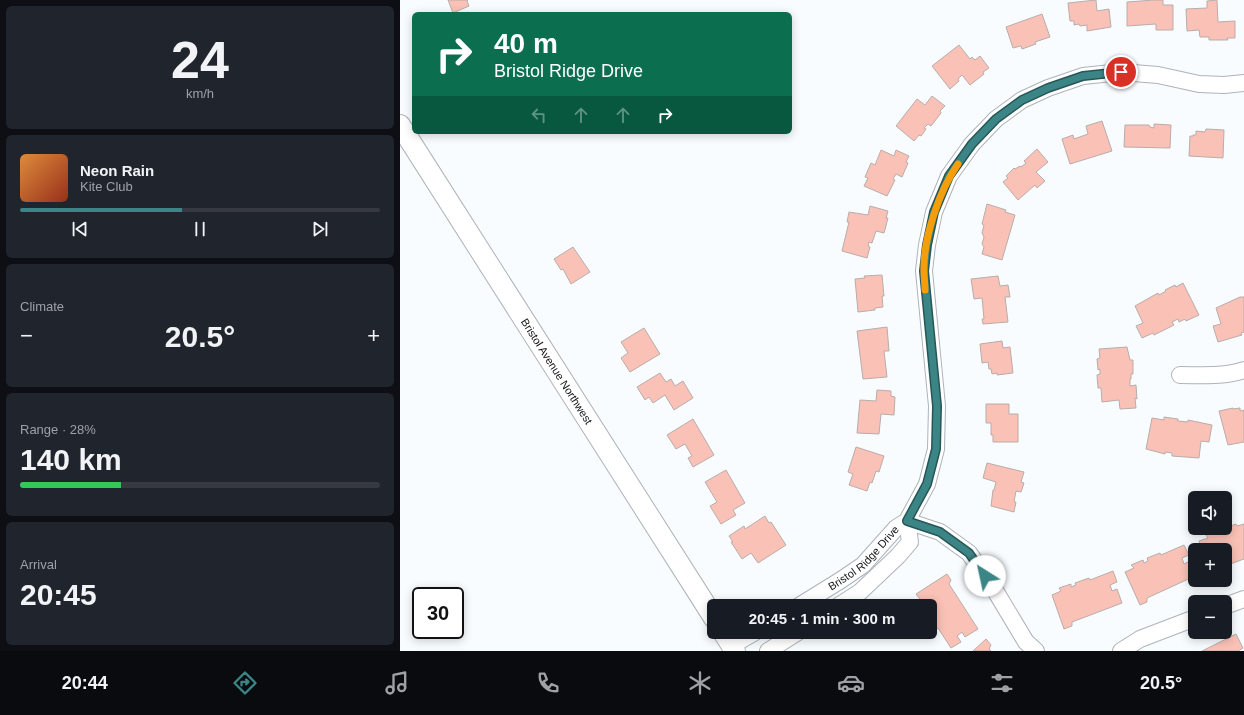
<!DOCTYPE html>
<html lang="en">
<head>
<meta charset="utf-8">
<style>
  :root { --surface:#171b24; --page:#20242c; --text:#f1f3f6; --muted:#9ea1a6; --line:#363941; --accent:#3c8586 }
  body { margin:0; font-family:Arial,sans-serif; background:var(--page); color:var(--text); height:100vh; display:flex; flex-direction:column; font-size:15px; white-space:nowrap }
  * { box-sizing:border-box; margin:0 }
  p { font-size:13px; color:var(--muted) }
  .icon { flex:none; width:22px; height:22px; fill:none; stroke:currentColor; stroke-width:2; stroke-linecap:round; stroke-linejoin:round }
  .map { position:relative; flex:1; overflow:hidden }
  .drawer { display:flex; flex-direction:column; gap:6px; padding:6px; background:#0d0f14; width:400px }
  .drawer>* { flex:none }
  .hud { position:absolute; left:12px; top:12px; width:380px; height:122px; border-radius:6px; box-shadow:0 2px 10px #0003; background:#0b6e4f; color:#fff; overflow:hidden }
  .buttons { position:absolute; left:788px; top:491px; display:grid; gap:8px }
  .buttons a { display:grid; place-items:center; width:44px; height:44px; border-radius:6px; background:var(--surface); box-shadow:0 2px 10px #0003; font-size:20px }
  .speed { position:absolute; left:12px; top:587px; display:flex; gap:8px; font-size:20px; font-weight:700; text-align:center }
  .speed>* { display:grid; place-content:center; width:52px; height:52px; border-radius:50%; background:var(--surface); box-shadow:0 2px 10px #0003; line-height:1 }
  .speed .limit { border:2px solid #111; border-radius:6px; background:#fff; color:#111 }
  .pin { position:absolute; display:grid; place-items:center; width:34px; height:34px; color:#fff; margin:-17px; border:2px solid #fff; border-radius:50%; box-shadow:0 1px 4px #0007 }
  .me { position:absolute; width:44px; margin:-22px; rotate:325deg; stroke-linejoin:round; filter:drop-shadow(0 0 3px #0008) }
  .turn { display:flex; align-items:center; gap:14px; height:84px; padding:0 16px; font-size:18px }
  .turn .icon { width:52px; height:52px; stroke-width:2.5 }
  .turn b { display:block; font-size:28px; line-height:34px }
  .lanes { display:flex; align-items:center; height:38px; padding:0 16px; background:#0003; justify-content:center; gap:20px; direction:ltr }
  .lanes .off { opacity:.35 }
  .big { font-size:30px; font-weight:600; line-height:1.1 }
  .drawer .widget { flex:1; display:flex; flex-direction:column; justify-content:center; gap:6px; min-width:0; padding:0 14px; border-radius:6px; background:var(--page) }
  .drawer .dial { align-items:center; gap:0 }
  .dial b { font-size:52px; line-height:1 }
  .song { display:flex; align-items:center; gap:12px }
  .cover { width:48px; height:48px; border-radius:6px; background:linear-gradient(135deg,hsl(30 70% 55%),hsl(10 70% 35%)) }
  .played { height:4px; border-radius:2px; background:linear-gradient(90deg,var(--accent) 45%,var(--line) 45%) }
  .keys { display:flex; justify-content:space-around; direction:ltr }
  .heat { display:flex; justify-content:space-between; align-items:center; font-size:22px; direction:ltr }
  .charge { height:6px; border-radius:3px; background:linear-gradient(90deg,#34c759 28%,var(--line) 0) }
  .trip { position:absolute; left:307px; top:599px; width:230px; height:40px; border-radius:6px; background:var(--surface); box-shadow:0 2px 10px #0003; font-weight:600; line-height:40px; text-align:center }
  .menu { display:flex; height:64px; justify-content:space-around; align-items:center; background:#090b0e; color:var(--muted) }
  .menu .icon { width:28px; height:28px }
  .menu .current { color:var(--accent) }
  .menu b { font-size:18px; color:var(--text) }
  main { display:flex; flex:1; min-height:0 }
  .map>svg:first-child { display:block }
  .building { fill:#fac1b6; stroke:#b8adab }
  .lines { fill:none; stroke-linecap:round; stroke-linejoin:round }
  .minor-casing { stroke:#adb3bb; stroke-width:18 }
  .tertiary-casing { stroke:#adb3bb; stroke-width:22 }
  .minor { stroke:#fff; stroke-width:16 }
  .tertiary { stroke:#fff; stroke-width:20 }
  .route-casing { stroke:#275657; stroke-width:10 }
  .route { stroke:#3c8586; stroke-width:7 }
  .slow { stroke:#f59e0b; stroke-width:7 }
  .labels { text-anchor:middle; stroke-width:3; stroke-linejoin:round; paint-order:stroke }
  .street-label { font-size:11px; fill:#121417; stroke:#fff }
</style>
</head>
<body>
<main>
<section class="drawer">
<div class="widget dial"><b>24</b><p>km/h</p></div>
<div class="widget">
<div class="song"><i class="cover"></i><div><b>Neon Rain</b><p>Kite Club</p></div></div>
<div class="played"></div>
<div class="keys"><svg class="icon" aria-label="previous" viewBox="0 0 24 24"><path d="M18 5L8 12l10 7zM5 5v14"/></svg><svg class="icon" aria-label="pause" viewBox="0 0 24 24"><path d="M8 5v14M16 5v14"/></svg><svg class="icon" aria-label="next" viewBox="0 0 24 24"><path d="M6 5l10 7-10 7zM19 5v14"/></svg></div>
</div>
<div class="widget"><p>Climate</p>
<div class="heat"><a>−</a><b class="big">20.5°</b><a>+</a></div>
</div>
<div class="widget"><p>Range · 28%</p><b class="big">140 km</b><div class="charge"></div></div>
<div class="widget"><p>Arrival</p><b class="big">20:45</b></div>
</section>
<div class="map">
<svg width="844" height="651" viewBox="0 0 844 651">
  <rect width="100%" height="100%" fill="#f9fcff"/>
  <g class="building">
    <path d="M48 0H68L67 1 69 6 53 13Z"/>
    <path d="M696 0 697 11 709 9 711 27 687 31V25L680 26 679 24 674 25V21H670L668 3Z"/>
    <path d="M754 0H763V5H773V30H756V24L727 26V2Z"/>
    <path d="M817 0 818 22 835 21V38H827L828 40H809V37H800L799 30 787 31 786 9 807 8V1Z"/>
    <path d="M642 14 650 37 635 42 636 44 622 49 621 46 613 48 606 27Z"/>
    <path d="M559 45 570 59 572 57 575 60 580 56 589 68 583 72 584 74 570 85 562 75 558 79 559 81 550 89 532 66Z"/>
    <path d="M532 96 545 106 540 111 541 113 531 126 528 124 524 128 526 129 521 136 519 135 514 141 496 126 517 99 525 105Z"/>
    <path d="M702 121 712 151 670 164 662 139 673 135 674 139 688 134 686 126Z"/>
    <path d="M754 124 771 125 770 148 724 147 725 125H749L750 127 754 128Z"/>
    <path d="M806 129 824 130 823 158 789 156 790 136H793V135H796V131L805 132Z"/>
    <path d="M637 149 648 162 636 172 645 181 637 188 635 185 618 200 603 182 608 178 606 176 614 168 615 169 620 166 621 167 626 163 624 161Z"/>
    <path d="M481 150 494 156 496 150 509 156 506 162 508 163 502 177 496 174 493 179 495 180 487 196 464 186 468 178 465 177 471 163 475 165Z"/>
    <path d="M587 204 606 210 605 212 615 215 602 260 582 254 584 247 582 244 584 237 582 233 584 225 582 224Z"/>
    <path d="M470 206 488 211 486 218H488L484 233 476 231 472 243 469 242 468 246 470 247 467 258 442 251 449 222H447L449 212 468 215Z"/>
    <path d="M173 247 190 272 171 284 163 269 161 270 154 259Z"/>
    <path d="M482 275 484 296H482L483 307 475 308V310L458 312 455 279 465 278 464 276Z"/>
    <path d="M598 276 600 286 608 285 610 297H605L608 322 583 324 582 319H584L582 298 574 299 571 279Z"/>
    <path d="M783 283 799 315 786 321 785 319 779 322 778 319 772 322 774 325 754 335 753 333 742 338 736 326 743 323 735 306 758 293 759 295 766 291 765 290 775 285 776 287Z"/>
    <path d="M840 297H844V332L841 333 842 335 818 342 813 326 821 324 816 308Z"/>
    <path d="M487 327 489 351H484L487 377 463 379 457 331Z"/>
    <path d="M244 328 260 354 230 372 221 358 228 353 221 342Z"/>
    <path d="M602 341 603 348 610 347 613 373 597 375V373L592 374 591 369H589L588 362 582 363 580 344Z"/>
    <path d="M727 347 730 360H733V374H731V379H730V386L736 385 737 399 735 398 736 408 720 409 719 400 702 402 701 388H698L697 375 700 374V369L698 370 697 359 700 358 699 349Z"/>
    <path d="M260 373 266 382 271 379 275 386 283 381 293 398 274 410 265 395 253 403 249 397 245 400 237 387Z"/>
    <path d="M477 390 491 391V396L495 397 494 415 481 414 479 434 457 433 460 400 476 401Z"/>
    <path d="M586 404H609V414H618V442H593V435H591V423H586Z"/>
    <path d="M833 408V409L840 408V411L844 410V442L828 445 819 411Z"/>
    <path d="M764 417 778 419V421L788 422V420L812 425 809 442 801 441 799 458 772 456V453L765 452V454L746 449 752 418 764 420Z"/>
    <path d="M293 419 314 455 293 467 288 458 292 456 285 444 276 449 267 435Z"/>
    <path d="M456 447 484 456 479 472 476 471 472 483 470 482 467 491 449 485 453 474 448 472Z"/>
    <path d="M587 463 624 472 621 482 624 483 621 492 616 491 614 502H616L614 512 591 506 593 490H594L596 482 583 478Z"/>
    <path d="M326 470 345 503 333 510 336 515 321 524 310 506 317 502 305 482Z"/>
    <path d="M365 516 369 523 371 522 386 545 358 563 351 553 342 559 331 542H333L329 536 344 526 345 529Z"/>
    <path d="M836 524 837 526 844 524V559L825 566V550H802L799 541 808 538 806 535 818 530 819 533 823 531 822 529Z"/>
    <path d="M784 545 789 555 782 558 784 564 790 561 795 576 747 598V602L740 605 725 572 734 568 731 565 743 560 744 563 748 561 747 558 760 553 761 555Z"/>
    <path d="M713 571 717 582 710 585 712 591 717 589 722 603 672 622V626L664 629 652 595 661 591 659 588 671 584V587L676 585 675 583 689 578 690 580Z"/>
    <path d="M547 574 551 580 549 584 578 629 565 637 562 632 557 636 561 642 551 648 538 628 536 629 530 620V606H520L518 603 522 602 516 594Z"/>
    <path d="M836 634 843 648 838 651H802Z"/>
    <path d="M586 639 591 645 589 649 591 651H573Z"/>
  </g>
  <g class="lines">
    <g class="minor-casing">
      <g id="minor">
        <path d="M780 375C801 375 824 377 844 370"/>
        <path d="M507 521 540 532 569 553 593 587 626 642 636 651"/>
        <path id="s1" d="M399 606 441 580 463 565 496 528 507 521 527 484 536 449 537 406 524 271 527 245 534 212 549 176 572 144 596 119 622 100 648 88 683 76 721 72 758 75 799 84 824 85 844 83"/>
        <path d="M438 606 460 592 498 556 510 542 507 521"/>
        <path d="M825 606 844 599"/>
        <path d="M331 646 355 632"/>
        <path d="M368 651 398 632"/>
        <path d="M721 651 740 639 795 618"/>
      </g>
    </g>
    <g class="tertiary-casing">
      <g id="tertiary">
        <path id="s2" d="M0 125 314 618"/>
        <path d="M323 632 335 651"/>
      </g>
    </g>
    <use href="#minor" class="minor"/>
    <use href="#tertiary" class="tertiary"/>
  </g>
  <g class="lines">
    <g class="route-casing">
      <path id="route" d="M585 576 569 553 540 532 507 521 527 484 536 449 537 406 524 271 527 245 534 212 549 176 572 144 596 119 622 100 648 88 683 76 721 72"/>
    </g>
    <use href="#route" class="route"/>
    <path class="slow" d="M525 290C525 284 524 278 524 271 523 239 539 191 558 164"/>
  </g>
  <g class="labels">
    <g class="street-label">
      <text dy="4" stroke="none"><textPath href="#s2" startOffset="292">Bristol Avenue Northwest</textPath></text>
      <text dy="4" stroke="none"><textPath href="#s1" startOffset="81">Bristol Ridge Drive</textPath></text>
    </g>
  </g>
</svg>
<div class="buttons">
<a><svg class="icon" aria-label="sound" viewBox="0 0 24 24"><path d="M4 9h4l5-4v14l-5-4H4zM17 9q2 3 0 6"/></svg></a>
<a>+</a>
<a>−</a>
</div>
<div class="speed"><div class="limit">30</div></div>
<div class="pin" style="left:721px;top:72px;background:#d93025"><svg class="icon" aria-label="arrive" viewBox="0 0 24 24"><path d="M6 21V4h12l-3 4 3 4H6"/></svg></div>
<svg class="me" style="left:585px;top:576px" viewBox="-20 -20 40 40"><circle r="19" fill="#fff"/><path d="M0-13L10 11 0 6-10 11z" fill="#3c8586"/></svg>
<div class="trip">20:45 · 1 min · 300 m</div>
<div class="hud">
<div class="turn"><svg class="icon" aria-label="right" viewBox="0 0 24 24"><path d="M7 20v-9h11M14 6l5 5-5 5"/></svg><div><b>40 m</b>Bristol Ridge Drive</div></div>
<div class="lanes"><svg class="icon off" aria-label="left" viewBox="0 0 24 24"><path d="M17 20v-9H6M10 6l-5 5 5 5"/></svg><svg class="icon off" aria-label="ahead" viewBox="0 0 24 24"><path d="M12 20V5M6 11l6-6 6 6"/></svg><svg class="icon off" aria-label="ahead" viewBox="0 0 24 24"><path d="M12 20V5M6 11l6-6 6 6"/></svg><svg class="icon" aria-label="right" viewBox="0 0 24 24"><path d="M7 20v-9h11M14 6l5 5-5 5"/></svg></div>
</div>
</div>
</main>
<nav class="menu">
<b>20:44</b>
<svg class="icon current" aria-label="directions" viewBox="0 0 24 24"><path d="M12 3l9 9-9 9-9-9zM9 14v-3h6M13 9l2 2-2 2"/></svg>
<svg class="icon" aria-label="music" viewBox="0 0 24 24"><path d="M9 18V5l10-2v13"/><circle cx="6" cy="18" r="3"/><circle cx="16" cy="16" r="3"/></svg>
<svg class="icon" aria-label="phone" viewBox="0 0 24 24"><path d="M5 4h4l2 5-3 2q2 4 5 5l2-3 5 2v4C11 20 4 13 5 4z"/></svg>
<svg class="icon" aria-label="climate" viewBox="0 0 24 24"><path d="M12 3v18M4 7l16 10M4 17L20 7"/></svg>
<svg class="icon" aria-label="car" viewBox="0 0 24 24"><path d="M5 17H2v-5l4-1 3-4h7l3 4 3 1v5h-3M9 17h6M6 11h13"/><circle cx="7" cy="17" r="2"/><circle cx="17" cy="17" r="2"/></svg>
<svg class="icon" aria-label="filters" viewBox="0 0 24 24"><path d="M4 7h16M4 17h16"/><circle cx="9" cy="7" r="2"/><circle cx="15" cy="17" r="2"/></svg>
<b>20.5°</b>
</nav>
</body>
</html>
